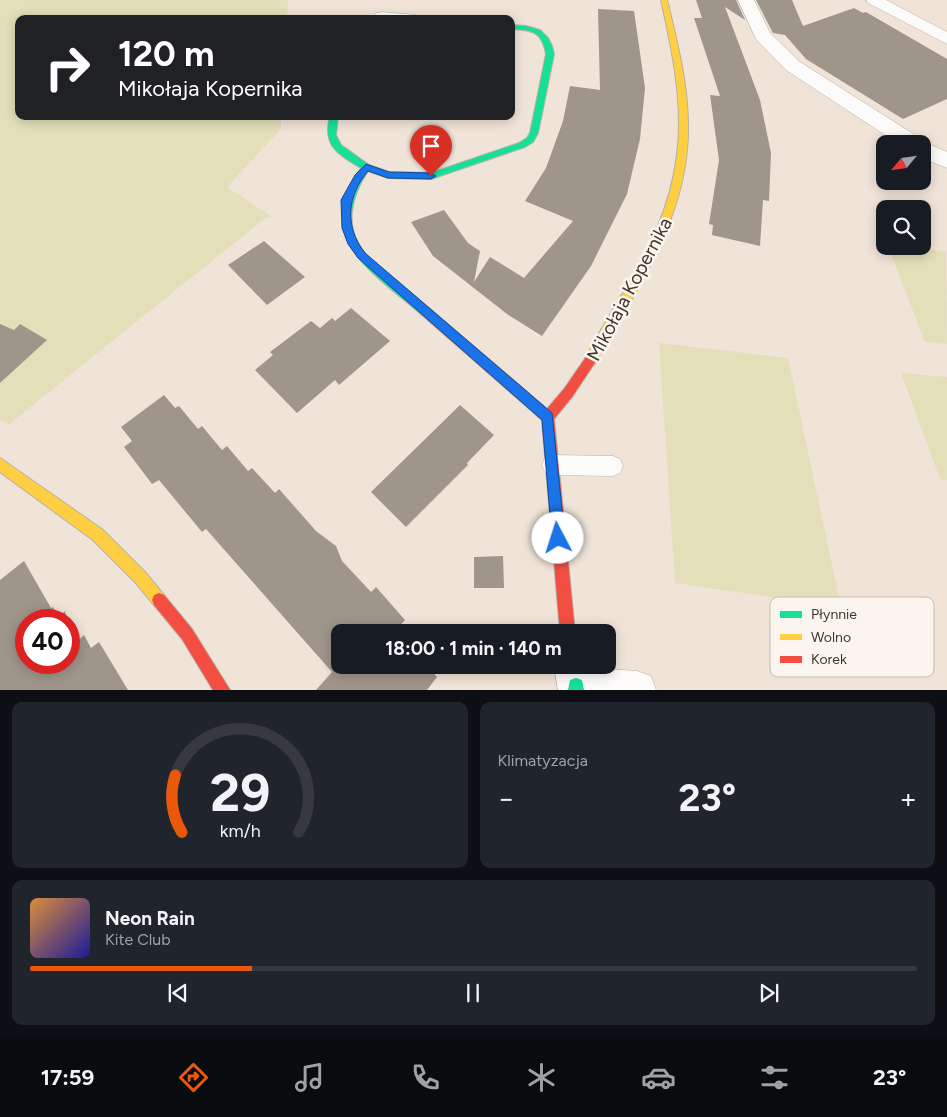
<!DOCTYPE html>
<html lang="pl">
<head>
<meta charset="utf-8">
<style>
  :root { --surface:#171b24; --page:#20242c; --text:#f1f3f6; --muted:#9ea1a6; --line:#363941; --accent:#ea580c }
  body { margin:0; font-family:Figtree,sans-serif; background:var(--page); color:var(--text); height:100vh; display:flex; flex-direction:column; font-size:19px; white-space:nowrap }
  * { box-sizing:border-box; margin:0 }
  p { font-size:16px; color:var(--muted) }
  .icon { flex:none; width:28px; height:28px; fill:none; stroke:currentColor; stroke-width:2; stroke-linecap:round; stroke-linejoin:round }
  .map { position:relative; height:690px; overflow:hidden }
  .details { display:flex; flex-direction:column; gap:12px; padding:12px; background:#0d0f14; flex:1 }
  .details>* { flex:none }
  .top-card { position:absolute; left:15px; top:15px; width:500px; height:105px; border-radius:10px; box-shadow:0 2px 12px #0003; background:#202124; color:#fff; overflow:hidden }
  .needle { width:32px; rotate:241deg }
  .fabs { position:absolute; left:876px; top:135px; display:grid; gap:10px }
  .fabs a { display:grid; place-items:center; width:55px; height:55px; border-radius:10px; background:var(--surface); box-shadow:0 2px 12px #0003; font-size:25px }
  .speed { position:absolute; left:15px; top:609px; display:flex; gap:10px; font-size:25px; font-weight:700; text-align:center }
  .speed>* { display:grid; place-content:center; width:65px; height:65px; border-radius:50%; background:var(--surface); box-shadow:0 2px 12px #0003; line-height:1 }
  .speed .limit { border:8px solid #d22; background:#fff; color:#111 }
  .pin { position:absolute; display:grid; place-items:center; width:42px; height:42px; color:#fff; margin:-51px -21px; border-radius:50% 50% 50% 0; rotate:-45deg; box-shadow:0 0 5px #0007 }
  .pin .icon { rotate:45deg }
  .me { position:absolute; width:55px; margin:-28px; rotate:355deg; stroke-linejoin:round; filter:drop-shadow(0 0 4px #0008) }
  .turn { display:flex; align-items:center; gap:18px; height:105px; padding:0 20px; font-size:22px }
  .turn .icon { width:65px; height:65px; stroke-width:2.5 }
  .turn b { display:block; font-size:35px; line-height:42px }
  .big { font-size:38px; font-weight:700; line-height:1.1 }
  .details .tile { flex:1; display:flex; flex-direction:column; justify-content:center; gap:8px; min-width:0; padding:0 18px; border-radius:10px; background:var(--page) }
  .details .dial { align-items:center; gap:0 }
  .dial svg { height:130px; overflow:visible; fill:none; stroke:var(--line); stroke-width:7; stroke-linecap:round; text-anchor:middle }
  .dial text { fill:var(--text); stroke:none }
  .song { display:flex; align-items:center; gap:15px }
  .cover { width:60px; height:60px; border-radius:8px; background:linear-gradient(135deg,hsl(30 70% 55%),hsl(240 70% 35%)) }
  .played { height:5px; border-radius:2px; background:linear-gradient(90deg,var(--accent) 25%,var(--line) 25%) }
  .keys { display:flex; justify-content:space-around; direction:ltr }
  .heat { display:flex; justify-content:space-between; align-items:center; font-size:28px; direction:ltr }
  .details .tiles { flex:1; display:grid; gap:12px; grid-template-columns:1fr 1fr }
  .tile:last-child { grid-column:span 2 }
  .trip { position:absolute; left:331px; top:624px; width:285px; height:50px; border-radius:10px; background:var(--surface); box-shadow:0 2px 12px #0003; font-weight:700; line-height:50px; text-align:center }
  .tab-bar { display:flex; height:80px; justify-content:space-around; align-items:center; background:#090b0e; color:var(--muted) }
  .tab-bar .icon { width:35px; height:35px }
  .tab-bar .on { color:var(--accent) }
  .tab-bar b { font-size:22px; color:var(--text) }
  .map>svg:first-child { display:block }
  .green { fill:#e3dfb9 }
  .building { fill:#9f958a }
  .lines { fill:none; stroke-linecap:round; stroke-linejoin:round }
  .lane-casing { stroke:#bbb0a6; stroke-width:1 }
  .street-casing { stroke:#bbb0a6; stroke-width:1 }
  .fast-casing { stroke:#bbb0a6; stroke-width:2 }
  .slow-casing { stroke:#bbb0a6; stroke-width:2 }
  .jam-casing { stroke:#bbb0a6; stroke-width:2 }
  .lane { fill:#fdfbf9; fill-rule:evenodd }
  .street { fill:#fdfbf9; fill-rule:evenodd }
  .fast { fill:#16e098; fill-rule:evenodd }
  .slow { fill:#ffcf43; fill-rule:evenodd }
  .jam { fill:#f24e42; fill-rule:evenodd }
  .route { fill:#1a73e8; stroke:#114b97 }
  .labels { text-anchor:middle; stroke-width:5; stroke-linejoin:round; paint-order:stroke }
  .street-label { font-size:19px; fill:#3f342a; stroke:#fbf5ef }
  .key { fill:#fbf5ef; stroke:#c3bbb4; stroke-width:1 }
  .key-label { font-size:14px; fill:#3f342a }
</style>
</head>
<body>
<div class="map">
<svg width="947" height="690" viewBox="0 0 947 690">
  <rect width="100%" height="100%" fill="#f0e4d8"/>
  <g class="green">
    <path d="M0 0H288L287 19H19V116H281V129L227 187 272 217H267L8 425 0 420Z"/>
    <path d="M888 246 946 251 947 344 925 342Z"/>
    <path d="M659 343 788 358 841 607 675 583Z"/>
    <path d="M901 373 947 377V480L940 479Z"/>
  </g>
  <g class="building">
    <path d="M696 0H736L745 20 725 7 760 100 771 153 769 201 763 200 760 246 712 235 713 225 709 224 719 160 710 95 720 96 694 18H702Z"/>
    <path d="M756 0H792L803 26 854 8 863 13 866 12 947 59V99L903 119 806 59 785 35 773 33Z"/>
    <path d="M598 9 634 11 645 88 640 139 627 194 591 266 542 336 507 314 433 256 411 222 444 210 468 243 480 251 474 282 490 257 524 278 573 221 525 201 546 168 563 121 570 86 600 90Z"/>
    <path d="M264 241 305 277 267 305 228 265Z"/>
    <path d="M351 308 390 341 339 385 335 380 297 413 255 370 273 355 270 352 311 321 320 328 332 318 335 321Z"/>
    <path d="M0 324 14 330 20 324 47 340 0 383Z"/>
    <path d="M164 395 175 408 179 406 198 429 202 426 222 450 227 446 248 471 252 468 275 493 279 489 316 531 336 546 342 561 371 592 376 587 405 620 396 630 398 632H340V665H427L437 677 427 690H316L332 672 206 529 202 532 159 480 152 484 124 447 132 441 121 427Z"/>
    <path d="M460 405 494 435 467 463 468 465 406 527 371 492Z"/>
    <path d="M503 556 504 588H474V557Z"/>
    <path d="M24 561 51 608 53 607 58 617 65 611 67 620H26V662H69V637L70 648 84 635 91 648 99 642 128 690H0V580Z"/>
  </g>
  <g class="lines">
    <g class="lane-casing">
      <path id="lane" d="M552 455 613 456 620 459 623 466 620 473 613 476 552 475 545 472 542 465 545 458Z"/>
    </g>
    <g class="street-casing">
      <g id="street">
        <path d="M738 0H754L770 33 800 62 921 139 924 142 947 152V168L922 158V144H899L786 70 756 39Z"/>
        <path d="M866 0H886L947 32V44L868 3Z"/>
        <path d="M382 12 416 15 418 19H375L374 17 376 13Z"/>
        <path d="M554 665H592V668L637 671 651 676 656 690H558Z"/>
      </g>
    </g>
    <g class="fast-casing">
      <g id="fast">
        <path d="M511 25 526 26 540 30 548 38 552 46 554 54 538 133 533 142 525 147 431 179 388 178 368 171C351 196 343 228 365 253 371 261 381 267 388 274 402 285 416 297 430 309L431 312 430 315H422C373 272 311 239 361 168 338 154 322 146 330 116H338L336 135 341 145 369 165 389 172 431 173 519 143 527 138 530 133 546 54C542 31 532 30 511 29Z"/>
        <path d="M576 678 582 680 584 690H568L570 680Z"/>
      </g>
    </g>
    <g class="slow-casing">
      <g id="slow">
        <path d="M661 0H667C679 49 692 100 687 150 680 228 632 298 594 365L590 366 586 365 584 361C601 327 623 295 641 262 692 167 684 101 661 0Z"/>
        <path d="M0 458 103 530 145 572 164 595 166 600 164 605 159 607 154 605 135 582 93 540 0 472Z"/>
      </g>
    </g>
    <g class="jam-casing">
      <g id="jam">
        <path d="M426 308 430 309 547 409 564 389 586 357 590 356 594 357 596 361 572 397 554 419 575 632H560L542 420 422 315 421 312 422 309Z"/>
        <path d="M159 593 164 595 192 629 230 690H213L182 639 154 605 152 600 154 595Z"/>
      </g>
    </g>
    <use href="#lane" class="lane"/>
    <use href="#street" class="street"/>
    <use href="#fast" class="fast"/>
    <use href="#slow" class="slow"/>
    <use href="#jam" class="jam"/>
  </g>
  <path class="route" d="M366 164 389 172 431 173 436 176 431 179 388 178 368 171C347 196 344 226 365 253L552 413 565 538 563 543 558 545 554 543 552 538 542 420 358 258 348 244 342 228 341 200 355 175Z"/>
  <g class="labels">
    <g class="street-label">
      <text transform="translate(629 289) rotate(-62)" y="7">Mikołaja Kopernika</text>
    </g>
  </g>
  <rect x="770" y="597" width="164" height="80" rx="8" class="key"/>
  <rect x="780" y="611" width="22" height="7" fill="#16e098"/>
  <rect x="780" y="634" width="22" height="6" fill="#ffcf43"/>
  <rect x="780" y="656" width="22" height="7" fill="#f24e42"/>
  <g class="key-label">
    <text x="811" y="619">Płynnie</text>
    <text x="811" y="642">Wolno</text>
    <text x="811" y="664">Korek</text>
  </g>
</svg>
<div class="fabs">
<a><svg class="needle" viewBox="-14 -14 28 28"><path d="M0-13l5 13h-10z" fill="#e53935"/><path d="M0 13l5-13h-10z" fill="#9ea1a6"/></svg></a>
<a><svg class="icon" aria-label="search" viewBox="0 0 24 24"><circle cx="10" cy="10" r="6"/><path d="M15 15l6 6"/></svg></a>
</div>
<div class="speed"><div class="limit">40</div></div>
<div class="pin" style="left:431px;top:176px;background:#d93025"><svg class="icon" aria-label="arrive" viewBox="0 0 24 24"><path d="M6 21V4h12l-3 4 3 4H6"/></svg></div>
<svg class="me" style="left:558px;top:538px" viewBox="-20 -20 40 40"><circle r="19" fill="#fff"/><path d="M0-13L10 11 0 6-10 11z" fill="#1a73e8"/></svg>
<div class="trip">18:00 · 1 min · 140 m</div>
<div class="top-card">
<div class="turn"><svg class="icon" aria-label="right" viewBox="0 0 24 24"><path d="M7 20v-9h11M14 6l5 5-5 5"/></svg><div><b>120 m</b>Mikołaja Kopernika</div></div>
</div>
</div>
<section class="details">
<div class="tiles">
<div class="tile dial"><svg viewBox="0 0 100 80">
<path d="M14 69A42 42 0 1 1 86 69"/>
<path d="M14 69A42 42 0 0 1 10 34" stroke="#ea580c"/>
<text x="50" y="56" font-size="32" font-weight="700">29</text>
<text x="50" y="72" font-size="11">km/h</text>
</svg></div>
<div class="tile"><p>Klimatyzacja</p>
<div class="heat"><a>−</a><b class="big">23°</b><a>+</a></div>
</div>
<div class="tile">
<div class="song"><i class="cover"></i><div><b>Neon Rain</b><p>Kite Club</p></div></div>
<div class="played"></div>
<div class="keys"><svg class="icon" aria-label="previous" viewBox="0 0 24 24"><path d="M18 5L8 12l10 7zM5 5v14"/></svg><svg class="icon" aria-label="pause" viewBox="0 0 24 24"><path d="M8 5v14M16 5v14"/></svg><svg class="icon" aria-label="next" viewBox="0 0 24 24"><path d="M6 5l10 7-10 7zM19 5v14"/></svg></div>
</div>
</div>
</section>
<nav class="tab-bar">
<b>17:59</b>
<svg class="icon on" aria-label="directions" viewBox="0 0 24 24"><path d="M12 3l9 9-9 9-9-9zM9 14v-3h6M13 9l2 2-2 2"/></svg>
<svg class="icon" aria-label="music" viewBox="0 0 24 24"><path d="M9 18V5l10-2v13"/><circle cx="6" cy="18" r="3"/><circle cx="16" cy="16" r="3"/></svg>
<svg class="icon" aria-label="phone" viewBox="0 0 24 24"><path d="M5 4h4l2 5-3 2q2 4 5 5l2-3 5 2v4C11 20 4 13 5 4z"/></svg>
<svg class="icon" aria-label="climate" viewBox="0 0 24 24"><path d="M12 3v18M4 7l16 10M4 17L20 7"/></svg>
<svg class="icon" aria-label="car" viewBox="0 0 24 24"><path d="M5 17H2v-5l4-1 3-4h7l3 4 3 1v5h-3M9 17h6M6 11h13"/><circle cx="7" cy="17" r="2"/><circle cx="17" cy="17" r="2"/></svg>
<svg class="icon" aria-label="filters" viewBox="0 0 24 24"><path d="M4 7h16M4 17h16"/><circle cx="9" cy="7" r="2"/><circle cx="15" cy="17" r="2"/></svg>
<b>23°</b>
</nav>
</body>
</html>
